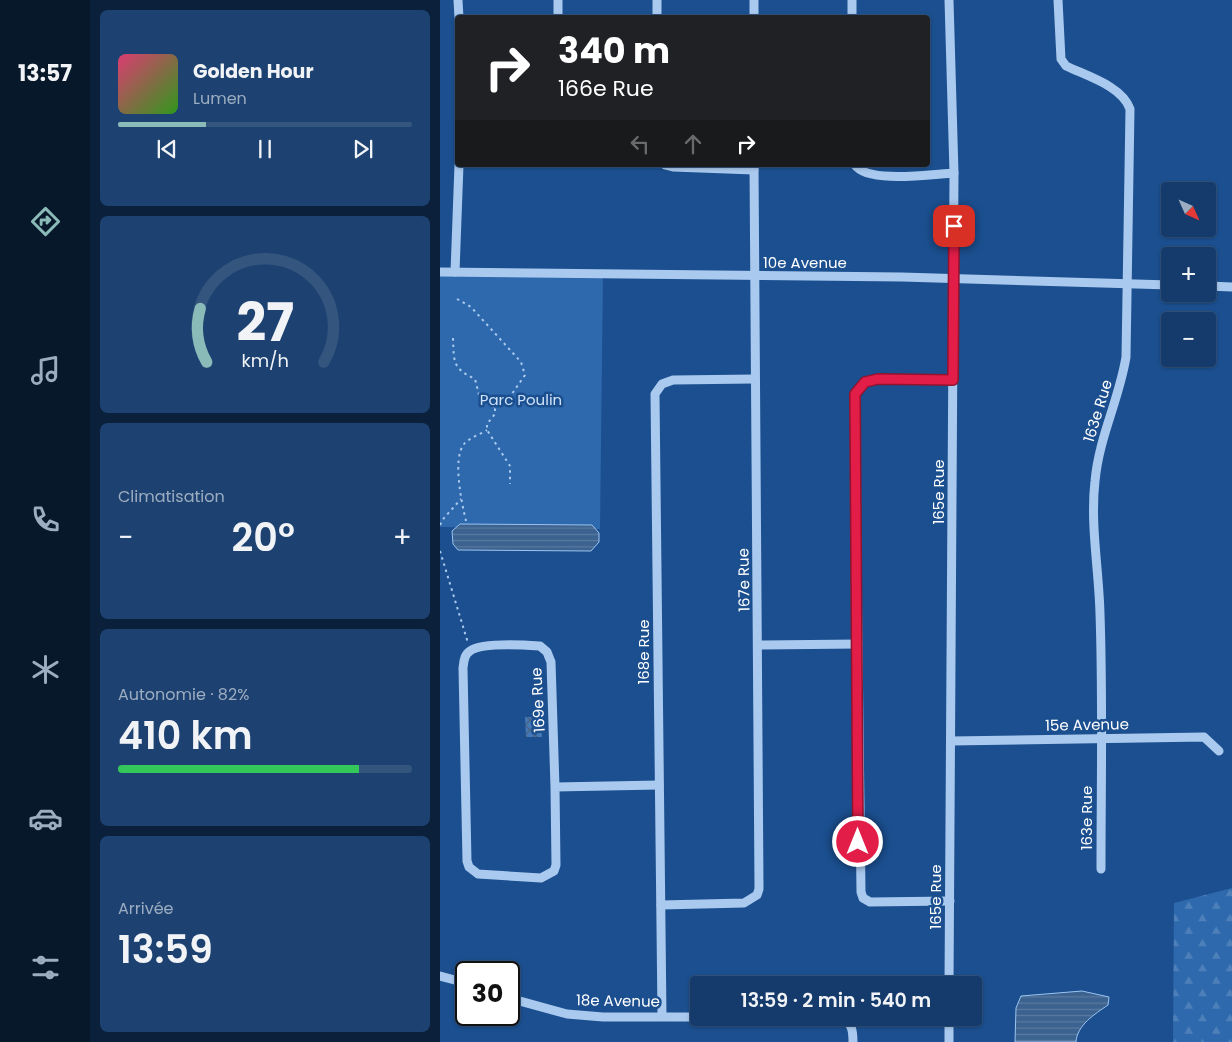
<!DOCTYPE html>
<html lang="fr">
<head>
<meta charset="utf-8">
<style>
  :root { --surface:#143b6b; --page:#1d4271; --text:#f1f3f6; --muted:#9dadc1; --line:#33557e; --accent:#8bbbb9 }
  body { margin:0; font-family:Poppins,sans-serif; background:var(--page); color:var(--text); height:100vh; display:flex; flex-direction:column; font-size:19px; white-space:nowrap }
  * { box-sizing:border-box; margin:0 }
  p { font-size:16px; color:var(--muted) }
  .icon { flex:none; width:28px; height:28px; fill:none; stroke:currentColor; stroke-width:2; stroke-linecap:round; stroke-linejoin:round }
  .map { position:relative; flex:1; overflow:hidden }
  .sheet { display:flex; flex-direction:column; gap:10px; padding:10px; background:#0b203b; width:350px }
  .sheet>* { flex:none }
  .hud { position:absolute; left:15px; top:15px; width:475px; height:152px; border-radius:5px; box-shadow:0 1px 4px #0004,0 0 0 1px var(--line); background:#202124; color:#fff; overflow:hidden }
  .needle { width:32px; rotate:135deg }
  .buttons { position:absolute; left:721px; top:182px; display:grid; gap:10px }
  .buttons a { display:grid; place-items:center; width:55px; height:55px; border-radius:5px; background:var(--surface); box-shadow:0 1px 4px #0004,0 0 0 1px var(--line); font-size:25px }
  .speed { position:absolute; left:15px; top:961px; display:flex; gap:10px; font-size:25px; font-weight:700; text-align:center }
  .speed>* { display:grid; place-content:center; width:65px; height:65px; border-radius:50%; background:var(--surface); box-shadow:0 1px 4px #0004,0 0 0 1px var(--line); line-height:1 }
  .speed .limit { border:2px solid #111; border-radius:8px; background:#fff; color:#111 }
  .pin { position:absolute; display:grid; place-items:center; width:42px; height:42px; color:#fff; margin:-21px; border-radius:10px; box-shadow:0 2px 8px #0006 }
  .me { position:absolute; width:55px; margin:-28px; rotate:0deg; stroke-linejoin:round; filter:drop-shadow(0 0 4px #0008) }
  .turn { display:flex; align-items:center; gap:18px; height:105px; padding:0 20px; font-size:22px }
  .turn .icon { width:65px; height:65px; stroke-width:2.5 }
  .turn b { display:block; font-size:35px; line-height:42px }
  .lanes { display:flex; align-items:center; height:48px; padding:0 20px; background:#0003; justify-content:center; gap:25px; direction:ltr }
  .lanes .off { opacity:.35 }
  .big { font-size:38px; font-weight:600; line-height:1.1 }
  .sheet .card { flex:1; display:flex; flex-direction:column; justify-content:center; gap:8px; min-width:0; padding:0 18px; border-radius:8px; background:var(--page) }
  .sheet .dial { align-items:center; gap:0 }
  .dial svg { height:130px; overflow:visible; fill:none; stroke:var(--line); stroke-width:7; stroke-linecap:round; text-anchor:middle }
  .dial text { fill:var(--text); stroke:none }
  .song { display:flex; align-items:center; gap:15px }
  .cover { width:60px; height:60px; border-radius:8px; background:linear-gradient(135deg,hsl(340 70% 55%),hsl(110 70% 35%)) }
  .played { height:5px; border-radius:2px; background:linear-gradient(90deg,var(--accent) 30%,var(--line) 30%) }
  .keys { display:flex; justify-content:space-around; direction:ltr }
  .heat { display:flex; justify-content:space-between; align-items:center; font-size:28px; direction:ltr }
  .charge { height:8px; border-radius:4px; background:linear-gradient(90deg,#34c759 82%,var(--line) 0) }
  .trip { position:absolute; left:250px; top:976px; width:292px; height:50px; border-radius:5px; background:var(--surface); box-shadow:0 1px 4px #0004,0 0 0 1px var(--line); font-weight:600; line-height:50px; text-align:center }
  main { display:flex; flex:1; min-height:0 }
  .tabs { display:flex; flex-direction:column; width:90px; justify-content:space-around; align-items:center; background:#08182b; color:var(--muted) }
  .tabs .icon { width:35px; height:35px }
  .tabs .selected { color:var(--accent) }
  .tabs b { font-size:22px; color:var(--text) }
  .map>svg:first-child { display:block }
  .green { fill:#2e69ad }
  .forest { fill:url(#forest-firs) }
  .water { fill:url(#water-rules); stroke:#9cc4f0 }
  .building { fill:url(#building-cross-hatch) }
  .lines { fill:none; stroke-linecap:round; stroke-linejoin:round }
  .path { stroke:#a9c9ee; stroke-width:2; stroke-dasharray:2.5 4; stroke-linecap:butt }
  .minor { stroke:#a9c9ee; stroke-width:9 }
  .route-casing { stroke:#92132f; stroke-width:12 }
  .route { stroke:#e11d48; stroke-width:9 }
  .labels { text-anchor:middle; stroke-width:5; stroke-linejoin:round; paint-order:stroke }
  .street-label { font-size:15px; fill:#fff; stroke:#1b4f8f }
  .park-label { font-size:15px; fill:#cfe3fa; stroke:#1b4f8f }
</style>
</head>
<body>
<main>
<nav class="tabs">
<b>13:57</b>
<svg class="icon selected" aria-label="directions" viewBox="0 0 24 24"><path d="M12 3l9 9-9 9-9-9zM9 14v-3h6M13 9l2 2-2 2"/></svg>
<svg class="icon" aria-label="music" viewBox="0 0 24 24"><path d="M9 18V5l10-2v13"/><circle cx="6" cy="18" r="3"/><circle cx="16" cy="16" r="3"/></svg>
<svg class="icon" aria-label="phone" viewBox="0 0 24 24"><path d="M5 4h4l2 5-3 2q2 4 5 5l2-3 5 2v4C11 20 4 13 5 4z"/></svg>
<svg class="icon" aria-label="climate" viewBox="0 0 24 24"><path d="M12 3v18M4 7l16 10M4 17L20 7"/></svg>
<svg class="icon" aria-label="car" viewBox="0 0 24 24"><path d="M5 17H2v-5l4-1 3-4h7l3 4 3 1v5h-3M9 17h6M6 11h13"/><circle cx="7" cy="17" r="2"/><circle cx="17" cy="17" r="2"/></svg>
<svg class="icon" aria-label="filters" viewBox="0 0 24 24"><path d="M4 7h16M4 17h16"/><circle cx="9" cy="7" r="2"/><circle cx="15" cy="17" r="2"/></svg>
</nav>
<section class="sheet">
<div class="card">
<div class="song"><i class="cover"></i><div><b>Golden Hour</b><p>Lumen</p></div></div>
<div class="played"></div>
<div class="keys"><svg class="icon" aria-label="previous" viewBox="0 0 24 24"><path d="M18 5L8 12l10 7zM5 5v14"/></svg><svg class="icon" aria-label="pause" viewBox="0 0 24 24"><path d="M8 5v14M16 5v14"/></svg><svg class="icon" aria-label="next" viewBox="0 0 24 24"><path d="M6 5l10 7-10 7zM19 5v14"/></svg></div>
</div>
<div class="card dial"><svg viewBox="0 0 100 80">
<path d="M14 69A42 42 0 1 1 86 69"/>
<path d="M14 69A42 42 0 0 1 10 36" stroke="#8bbbb9"/>
<text x="50" y="56" font-size="32" font-weight="700">27</text>
<text x="50" y="72" font-size="11">km/h</text>
</svg></div>
<div class="card"><p>Climatisation</p>
<div class="heat"><a>−</a><b class="big">20°</b><a>+</a></div>
</div>
<div class="card"><p>Autonomie · 82%</p><b class="big">410 km</b><div class="charge"></div></div>
<div class="card"><p>Arrivée</p><b class="big">13:59</b></div>
</section>
<div class="map">
<svg width="792" height="1042" viewBox="0 0 792 1042">
  <defs>
    <pattern id="forest-firs" width="22" height="20" patternUnits="userSpaceOnUse" patternTransform="scale(1.25)"><rect width="22" height="20" fill="#2e69ad"/><path d="M5 1l3.5 6h-7zM16 11l3.5 6h-7z" fill="#4d80b9"/></pattern>
    <pattern id="water-rules" width="6" height="5" patternUnits="userSpaceOnUse" patternTransform="scale(1.25)"><rect width="6" height="5" fill="#3c6290"/><path d="M0 2.5h6" fill="none" stroke="#597aa1"/></pattern>
    <pattern id="building-cross-hatch" width="8" height="8" patternUnits="userSpaceOnUse" patternTransform="scale(1.25)"><rect width="8" height="8" fill="#4478b7"/><path d="M0 0l8 8M0 8l8-8" fill="none" stroke="#486282"/></pattern>
  </defs>
  <rect width="100%" height="100%" fill="#1b4f8f"/>
  <path class="green" d="M0 272 163 274 160 529 0 527Z"/>
  <path class="forest" d="M792 888V1042H733L734 903Z"/>
  <g class="water">
    <path d="M20 524 152 525 159 533V542L151 551 18 550 13 544 12 531Z"/>
    <path d="M642 991 669 997 668 1005C655 1014 637 1025 636 1042H575L576 1008 581 996Z"/>
  </g>
  <path class="building" d="M85 717H101L102 737H86Z"/>
  <g class="lines">
    <g class="path">
      <path d="M17 299 31 307 81 362 85 375 67 401 55 409V414L47 424V430L70 466V484"/>
      <path d="M13 338C14 362 12 368 35 379L39 395 55 408"/>
      <path d="M26 521C22 504 12 459 24 444 29 438 41 434 47 430"/>
      <path d="M0 525 4 518 21 499"/>
      <path d="M0 551 28 643"/>
    </g>
    <g class="minor">
      <path d="M18 0 19 18"/>
      <path d="M314 0V18"/>
      <path d="M412 0V18"/>
      <path d="M618 0 621 59 626 66C647 76 682 86 690 109L686 357C679 400 659 437 655 481 650 525 659 570 660 614 663 699 661 784 661 869"/>
      <path d="M118 18V0"/>
      <path d="M217 18V0"/>
      <path d="M225 165 233 167 314 170"/>
      <path d="M415 165C428 184 492 174 514 173"/>
      <path d="M0 272 462 277 730 285"/>
      <path d="M15 272 19 165"/>
      <path d="M768 286 792 287"/>
      <path d="M319 645 418 644"/>
      <path d="M511 741 764 737 779 751"/>
      <path d="M115 787 116 865 114 871 101 878 38 874 29 867 27 861 23 668C24 661 24 655 30 651 42 642 85 645 100 646L107 652 111 662 115 787 219 785"/>
      <path d="M510 901 430 902 423 898 421 892 415 394 425 382 438 379 513 380"/>
      <path d="M221 905 304 903 317 895 319 889 314 165"/>
      <path d="M0 976 26 983"/>
      <path d="M509 985 514 173 509 0"/>
      <path d="M69 998 127 1014 163 1017H259"/>
      <path d="M222 1016 215 394 222 384 233 380 314 379"/>
      <path d="M402 1018C412 1023 413 1031 413 1042"/>
      <path d="M509 1042V1018"/>
    </g>
  </g>
  <g class="lines">
    <g class="route-casing">
      <path id="route" d="M418 842 415 394 425 382 438 379 513 380 514 226"/>
    </g>
    <use href="#route" class="route"/>
  </g>
  <g class="labels">
    <g class="street-label">
      <text x="365" y="268">10e Avenue</text>
      <text transform="translate(658 411) rotate(-73)" y="5">163e Rue</text>
      <text transform="translate(499 492) rotate(-90)" y="5">165e Rue</text>
      <text transform="translate(304 580) rotate(-91)" y="5">167e Rue</text>
      <text transform="translate(204 652) rotate(-90)" y="5">168e Rue</text>
      <text transform="translate(98 700) rotate(-93)" y="5">169e Rue</text>
      <text transform="translate(647 725) rotate(-1)" y="5">15e Avenue</text>
      <text transform="translate(647 818) rotate(-90)" y="5">163e Rue</text>
      <text transform="translate(496 897) rotate(-90)" y="5">165e Rue</text>
      <text transform="translate(178 1001) rotate(1)" y="5">18e Avenue</text>
    </g>
    <g class="park-label">
      <text x="81" y="405">Parc Poulin</text>
    </g>
  </g>
</svg>
<div class="buttons">
<a><svg class="needle" viewBox="-14 -14 28 28"><path d="M0-13l5 13h-10z" fill="#e53935"/><path d="M0 13l5-13h-10z" fill="#9dadc1"/></svg></a>
<a>+</a>
<a>−</a>
</div>
<div class="speed"><div class="limit">30</div></div>
<div class="pin" style="left:514px;top:226px;background:#d93025"><svg class="icon" aria-label="arrive" viewBox="0 0 24 24"><path d="M6 21V4h12l-3 4 3 4H6"/></svg></div>
<svg class="me" style="left:418px;top:842px" viewBox="-20 -20 40 40"><circle r="17" fill="#e11d48" stroke="#fff" stroke-width="3"/><path d="M0-11L8 9 0 5-8 9z" fill="#fff"/></svg>
<div class="trip">13:59 · 2 min · 540 m</div>
<div class="hud">
<div class="turn"><svg class="icon" aria-label="right" viewBox="0 0 24 24"><path d="M7 20v-9h11M14 6l5 5-5 5"/></svg><div><b>340 m</b>166e Rue</div></div>
<div class="lanes"><svg class="icon off" aria-label="left" viewBox="0 0 24 24"><path d="M17 20v-9H6M10 6l-5 5 5 5"/></svg><svg class="icon off" aria-label="ahead" viewBox="0 0 24 24"><path d="M12 20V5M6 11l6-6 6 6"/></svg><svg class="icon" aria-label="right" viewBox="0 0 24 24"><path d="M7 20v-9h11M14 6l5 5-5 5"/></svg></div>
</div>
</div>
</main>
</body>
</html>
